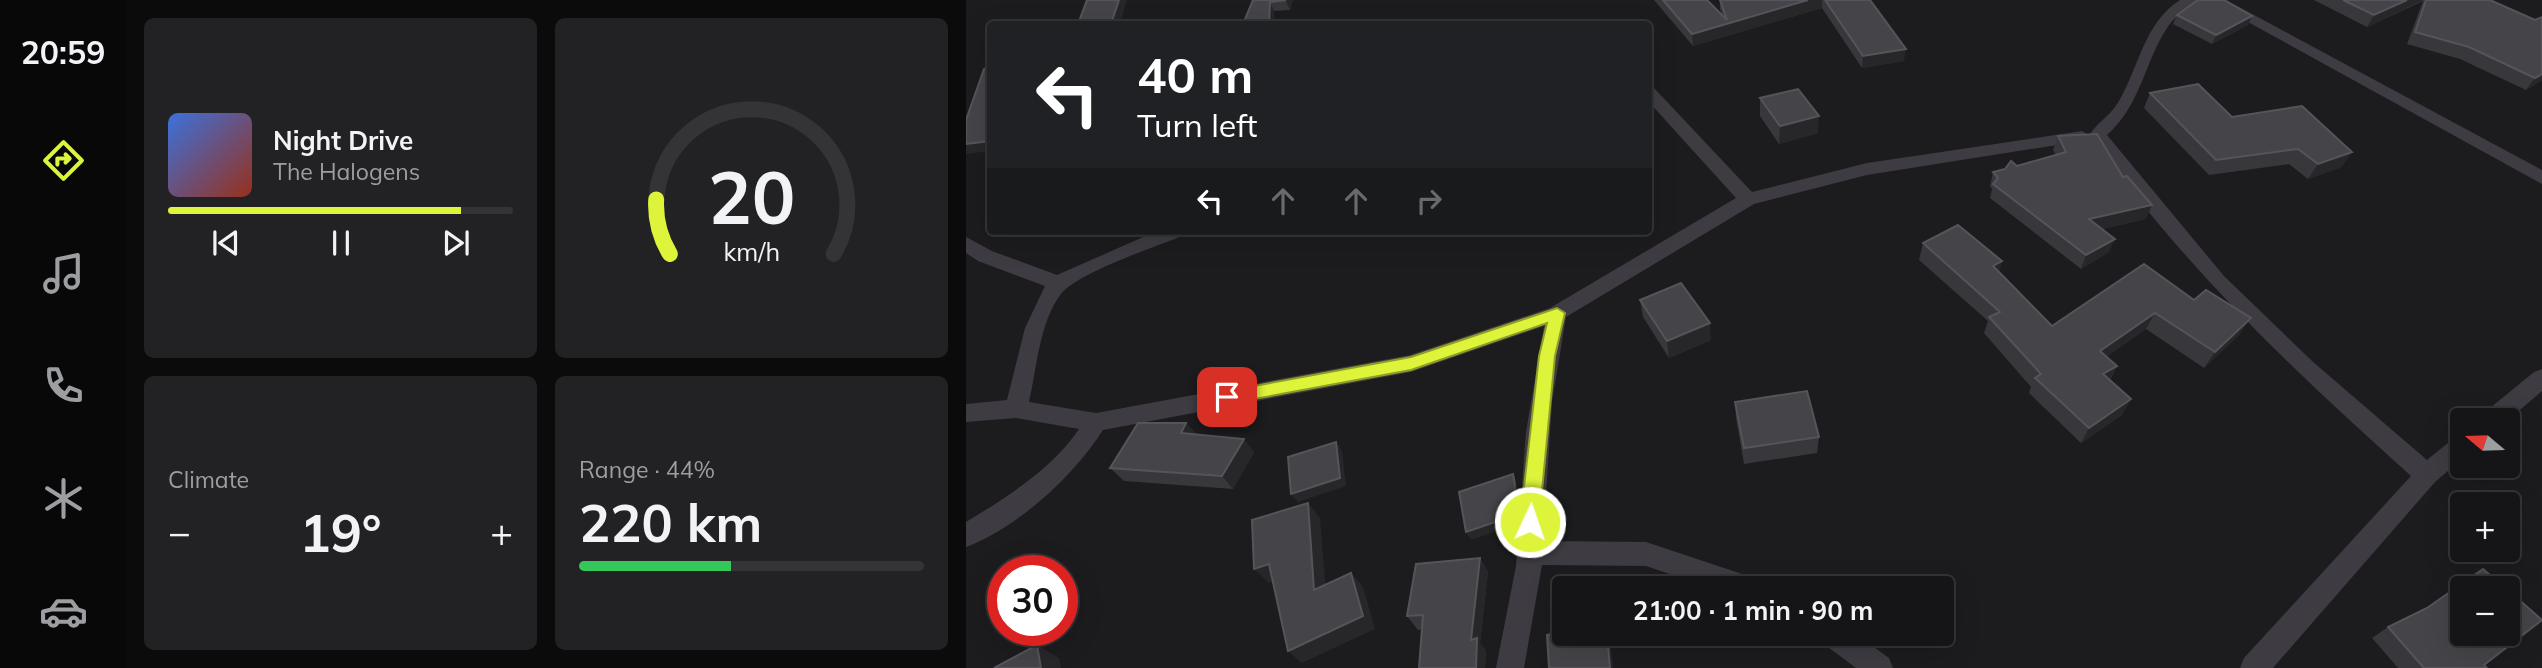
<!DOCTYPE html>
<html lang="en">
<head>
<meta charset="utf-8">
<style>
  :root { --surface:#151416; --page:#222123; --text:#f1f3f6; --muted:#9d9ea1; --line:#343335; --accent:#ddf43b }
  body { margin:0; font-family:Mulish,sans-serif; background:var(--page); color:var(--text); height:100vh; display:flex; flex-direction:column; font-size:26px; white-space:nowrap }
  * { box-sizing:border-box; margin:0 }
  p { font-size:23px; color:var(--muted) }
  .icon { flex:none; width:38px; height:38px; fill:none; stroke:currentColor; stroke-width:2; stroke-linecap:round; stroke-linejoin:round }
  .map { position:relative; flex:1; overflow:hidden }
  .sheet { display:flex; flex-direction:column; gap:18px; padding:18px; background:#0c0b0c; width:840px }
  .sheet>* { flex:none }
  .hud { position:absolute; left:21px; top:21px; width:665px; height:214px; border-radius:7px; box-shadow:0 7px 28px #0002,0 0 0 2px var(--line); background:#202124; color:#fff; overflow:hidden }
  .needle { width:46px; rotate:289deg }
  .fabs { position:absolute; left:1484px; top:408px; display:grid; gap:14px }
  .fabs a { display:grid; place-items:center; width:70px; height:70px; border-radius:7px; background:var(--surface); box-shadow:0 7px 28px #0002,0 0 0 2px var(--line); font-size:35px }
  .speed { position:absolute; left:21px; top:555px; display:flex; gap:14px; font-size:35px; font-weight:700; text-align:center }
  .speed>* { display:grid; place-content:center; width:91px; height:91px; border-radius:50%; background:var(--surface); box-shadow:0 7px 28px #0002,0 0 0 2px var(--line); line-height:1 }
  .speed .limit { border:10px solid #d22; background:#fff; color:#111 }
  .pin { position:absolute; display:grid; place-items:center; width:60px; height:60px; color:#fff; margin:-30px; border-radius:14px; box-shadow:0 4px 10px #0006 }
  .me { position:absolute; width:77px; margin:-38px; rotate:3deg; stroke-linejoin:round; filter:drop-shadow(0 0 5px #0008) }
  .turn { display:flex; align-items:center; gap:24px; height:147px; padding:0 35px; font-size:32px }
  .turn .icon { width:91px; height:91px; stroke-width:2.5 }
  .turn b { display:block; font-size:49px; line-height:60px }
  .lanes { display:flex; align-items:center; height:66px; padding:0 35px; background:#0003; justify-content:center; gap:35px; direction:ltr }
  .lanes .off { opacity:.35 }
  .big { font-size:52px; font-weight:700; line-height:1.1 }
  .sheet .tile { flex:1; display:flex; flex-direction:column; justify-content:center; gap:10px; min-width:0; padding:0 24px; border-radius:10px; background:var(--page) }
  .sheet .dial { align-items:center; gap:0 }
  .dial svg { height:182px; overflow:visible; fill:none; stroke:var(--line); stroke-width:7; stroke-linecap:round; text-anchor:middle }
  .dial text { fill:var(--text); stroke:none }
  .song { display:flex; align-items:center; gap:21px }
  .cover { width:84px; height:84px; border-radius:10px; background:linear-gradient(135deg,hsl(220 70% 55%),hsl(10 70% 35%)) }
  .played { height:7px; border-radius:4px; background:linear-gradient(90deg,var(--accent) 85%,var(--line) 85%) }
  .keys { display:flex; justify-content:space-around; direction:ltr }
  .heat { display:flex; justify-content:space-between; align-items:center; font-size:38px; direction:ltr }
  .charge { height:10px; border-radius:5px; background:linear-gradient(90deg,#34c759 44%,var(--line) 0) }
  .sheet .tiles { flex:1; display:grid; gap:18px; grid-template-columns:repeat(2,1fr) }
  .trip { position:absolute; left:586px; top:576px; width:402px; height:70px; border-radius:7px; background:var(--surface); box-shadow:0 7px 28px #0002,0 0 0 2px var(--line); font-weight:700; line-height:70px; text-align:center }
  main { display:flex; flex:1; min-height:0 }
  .dock { display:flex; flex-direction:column; width:126px; justify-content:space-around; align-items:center; background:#080809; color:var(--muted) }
  .dock .icon { width:49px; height:49px }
  .dock .current { color:var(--accent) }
  .dock b { font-size:32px; color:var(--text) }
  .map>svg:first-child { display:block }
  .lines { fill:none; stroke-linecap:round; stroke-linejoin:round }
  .minor { fill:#3e3c42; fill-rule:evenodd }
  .wall { fill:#38373b }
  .shaded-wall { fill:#272629 }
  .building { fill:#454449; stroke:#56545b; stroke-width:2 }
  .route { fill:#ddf43b; stroke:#909f26; stroke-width:2 }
</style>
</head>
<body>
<main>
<nav class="dock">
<b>20:59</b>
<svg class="icon current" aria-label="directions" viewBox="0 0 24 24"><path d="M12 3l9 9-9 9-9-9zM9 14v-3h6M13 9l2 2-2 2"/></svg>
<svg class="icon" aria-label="music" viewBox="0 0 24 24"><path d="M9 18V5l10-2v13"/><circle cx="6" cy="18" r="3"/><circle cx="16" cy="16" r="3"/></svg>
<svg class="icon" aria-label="phone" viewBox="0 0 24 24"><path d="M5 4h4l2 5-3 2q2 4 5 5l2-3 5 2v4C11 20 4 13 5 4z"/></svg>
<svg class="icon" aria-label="climate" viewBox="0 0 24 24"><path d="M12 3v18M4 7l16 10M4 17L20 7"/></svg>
<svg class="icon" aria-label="car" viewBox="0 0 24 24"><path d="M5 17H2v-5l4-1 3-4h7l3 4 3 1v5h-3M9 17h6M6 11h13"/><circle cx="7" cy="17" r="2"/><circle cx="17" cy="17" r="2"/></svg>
</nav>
<section class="sheet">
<div class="tiles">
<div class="tile">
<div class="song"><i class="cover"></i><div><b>Night Drive</b><p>The Halogens</p></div></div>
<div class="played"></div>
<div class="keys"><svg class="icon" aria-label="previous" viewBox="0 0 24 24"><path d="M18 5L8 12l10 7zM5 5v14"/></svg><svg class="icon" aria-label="pause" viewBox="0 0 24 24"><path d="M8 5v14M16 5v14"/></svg><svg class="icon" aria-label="next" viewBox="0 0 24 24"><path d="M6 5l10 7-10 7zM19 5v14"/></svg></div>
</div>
<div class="tile dial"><svg viewBox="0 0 100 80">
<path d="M14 69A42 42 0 1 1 86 69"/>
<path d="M14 69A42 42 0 0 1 8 45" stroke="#ddf43b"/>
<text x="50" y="56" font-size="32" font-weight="700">20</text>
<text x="50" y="72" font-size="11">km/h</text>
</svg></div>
<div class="tile"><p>Climate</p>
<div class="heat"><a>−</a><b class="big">19°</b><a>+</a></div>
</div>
<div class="tile"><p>Range · 44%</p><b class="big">220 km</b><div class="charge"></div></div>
</div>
</section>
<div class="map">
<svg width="1576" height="668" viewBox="0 0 1576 668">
  <rect width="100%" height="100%" fill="#1c1b1d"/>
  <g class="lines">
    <g class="minor">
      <path d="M1214 0H1231C1222 10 1211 14 1203 25 1178 61 1176 104 1141 135L1258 276 1346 361 1461 460 1488 438 1496 435V459L1469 482 1307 668H1274L1278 658 1445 476C1328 371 1214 264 1124 134 1132 122 1145 115 1153 101 1173 67 1178 23 1214 0Z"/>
      <path d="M1242 0H1260L1576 170V184Z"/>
      <path d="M682 86 688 88 786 192 901 163 1116 131 1124 136 1116 141 901 175 788 204 600 317 586 402 577 541 680 542 791 579 795 588H745L680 566 576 565 558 668H530L550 566 560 432 578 326 445 372 137 430C107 477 52 527 0 547V522C41 497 85 470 113 429L50 418 0 422V404L41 400 59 328 79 286 12 261 0 253V237L26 251 91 275 191 231H218L216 236C189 247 111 273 95 294 73 323 71 368 63 402L130 413 444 355 584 308 770 198 682 101Z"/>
      <path d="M1576 369V391L1542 420H1515L1518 413 1568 372Z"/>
      <path d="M854 634H890L923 658 927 668H890L858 644Z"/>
    </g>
  </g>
  <g class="wall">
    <path d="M287 0H327L324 10 308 11V24H277Z"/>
    <path d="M688 0H741L756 15 754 9V0H904L938 61 896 68 856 8 727 46Z"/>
    <path d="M1348 0H1524L1569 20 1576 17V80L1560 90 1494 59 1441 44 1457 1 1401 27Z"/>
    <path d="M1211 15 1282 25 1246 44 1207 24Z"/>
    <path d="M1184 93 1266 117 1376 167 1342 179 1323 164 1243 175 1178 108Z"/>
    <path d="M794 98 852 133 813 144 794 116Z"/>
    <path d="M1092 136 1180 219 1136 229 1143 252 1115 269 1024 198 1026 189 1024 186 1027 172 1090 155 1087 150Z"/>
    <path d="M957 243 1036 261 1033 271 1086 326 1178 264 1274 334 1238 368 1180 329 1140 357 1151 366 1144 380 1156 415 1115 443 1063 393 1065 387 1018 333 1022 321 953 260Z"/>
    <path d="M674 300 745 340 703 358 677 317Z"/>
    <path d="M769 402 853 437 851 453 778 464 770 418Z"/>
    <path d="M220 423 230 434 288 452 267 489 158 481 144 468Z"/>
    <path d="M514 558 522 572 514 643 520 651 519 668H453L456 629 452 630 441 616Z"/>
    <path d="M1422 627 1518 665 1521 668H1432L1406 638Z"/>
  </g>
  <g class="shaded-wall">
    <path d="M153 0H161L154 24H145Z"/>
    <path d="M320 0H327L324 10 320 1Z"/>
    <path d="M842 0H856V8L727 46 726 34Z"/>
    <path d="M1441 0H1457L1401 27 1408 15Z"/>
    <path d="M304 2 308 11V24H303Z"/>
    <path d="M1286 16 1282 25 1246 44 1250 35Z"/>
    <path d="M940 49 938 61 896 68 897 56Z"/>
    <path d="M1576 74V80L1560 90 1569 78Z"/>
    <path d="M853 116 852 133 813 144 814 126Z"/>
    <path d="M24 141V151L0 154V144Z"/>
    <path d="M1386 152 1376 167 1342 179 1352 164Z"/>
    <path d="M1186 205 1180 219 1117 233 1123 219Z"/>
    <path d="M1149 239 1143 252 1115 269 1120 255Z"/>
    <path d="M1036 261 1031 277 1027 266Z"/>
    <path d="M1189 313 1180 329 1126 367 1134 351Z"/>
    <path d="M1285 318 1274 334 1238 368 1249 352Z"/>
    <path d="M744 323 745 340 703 358 701 341Z"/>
    <path d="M1151 366 1142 382 1137 374Z"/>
    <path d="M1165 399 1156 415 1115 443 1123 428Z"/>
    <path d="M220 423 232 436 215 433Z"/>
    <path d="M278 439 288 452 267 489 256 476Z"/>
    <path d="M370 442 376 451 380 486 332 502 325 494Z"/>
    <path d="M547 474 553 493 550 524 505 540 500 532Z"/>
    <path d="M342 503 354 518 361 604 348 590Z"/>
    <path d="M514 558 522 572 514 643 520 651 519 668H510L505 640Z"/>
    <path d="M303 564 318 578 303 583 288 569Z"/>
    <path d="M385 573 397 587 409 629 336 663 322 651Z"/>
    <path d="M641 634H643L644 637 647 668H644Z"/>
    <path d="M71 645 93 658 95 668H75Z"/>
  </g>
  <g class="building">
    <path d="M121 0H153L145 24H112Z"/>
    <path d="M287 0H320L304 2 303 24H277Z"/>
    <path d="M697 0H741L761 20 754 0H842L726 34Z"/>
    <path d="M859 0H904L940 49 897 56Z"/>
    <path d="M1232 0H1258L1286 16 1250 35 1211 15Z"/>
    <path d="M1377 0H1441L1408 15Z"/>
    <path d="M1460 0H1524L1569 20 1576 17V74L1569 78 1503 47 1449 32Z"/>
    <path d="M24 67V141L0 144V120L18 69Z"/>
    <path d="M1232 84 1266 117 1336 106 1386 152 1352 164 1332 149 1250 160 1184 93Z"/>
    <path d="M832 89 853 116 814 126 794 98Z"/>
    <path d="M1131 134 1157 177 1161 176 1186 205 1123 219 1149 239 1120 255 1027 184 1032 178 1027 172 1039 169 1045 161 1051 166 1100 152 1092 136Z"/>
    <path d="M992 225 1036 261 1027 266 1086 326 1178 264 1228 300 1240 290 1285 318 1249 352 1189 313 1134 351 1151 366 1137 374 1165 399 1123 428 1069 378 1075 374 1023 317 1034 312 957 243Z"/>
    <path d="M715 283 744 323 701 341 674 300Z"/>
    <path d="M841 391 853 437 778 448 769 402Z"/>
    <path d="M172 423H220L215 433 278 439 256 476 144 468Z"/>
    <path d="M370 442 374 478 325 494 322 457Z"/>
    <path d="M547 474 549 485 547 516 500 532 493 492Z"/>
    <path d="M342 503 348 590 385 573 397 616 322 651 303 564 288 569 286 520Z"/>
    <path d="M514 558 505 640 511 638 510 668H453L457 615 441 616 450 564Z"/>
    <path d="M1517 569 1539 588H1496V634H1542V590L1576 620 1518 665 1521 668H1458L1422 627 1461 608Z"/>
    <path d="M598 631V634H641L644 668H583L581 635Z"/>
    <path d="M71 645 75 668H28Z"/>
  </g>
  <path class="route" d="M591 308 599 313 589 356 573 522 570 528 564 531 557 528 554 522 573 356 581 323 445 370 261 404 253 397 261 391 445 357Z"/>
</svg>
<div class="fabs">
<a><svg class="needle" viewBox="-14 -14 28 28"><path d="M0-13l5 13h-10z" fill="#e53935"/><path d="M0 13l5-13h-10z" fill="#9d9ea1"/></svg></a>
<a>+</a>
<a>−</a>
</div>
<div class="speed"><div class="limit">30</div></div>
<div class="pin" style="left:261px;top:397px;background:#d93025"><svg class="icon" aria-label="arrive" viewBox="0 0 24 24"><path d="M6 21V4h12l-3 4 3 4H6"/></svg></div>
<svg class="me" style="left:564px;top:522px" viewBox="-20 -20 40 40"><circle r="17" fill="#ddf43b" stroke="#fff" stroke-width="3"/><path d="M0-11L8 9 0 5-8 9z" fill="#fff"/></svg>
<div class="trip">21:00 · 1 min · 90 m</div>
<div class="hud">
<div class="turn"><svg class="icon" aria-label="left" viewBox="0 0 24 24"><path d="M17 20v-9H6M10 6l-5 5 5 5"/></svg><div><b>40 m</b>Turn left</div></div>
<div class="lanes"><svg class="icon" aria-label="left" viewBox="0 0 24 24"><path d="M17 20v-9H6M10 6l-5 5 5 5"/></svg><svg class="icon off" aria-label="ahead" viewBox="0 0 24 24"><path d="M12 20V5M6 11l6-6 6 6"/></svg><svg class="icon off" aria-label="ahead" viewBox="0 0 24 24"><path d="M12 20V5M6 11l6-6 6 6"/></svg><svg class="icon off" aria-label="right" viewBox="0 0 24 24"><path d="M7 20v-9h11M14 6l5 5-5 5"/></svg></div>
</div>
</div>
</main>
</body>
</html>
